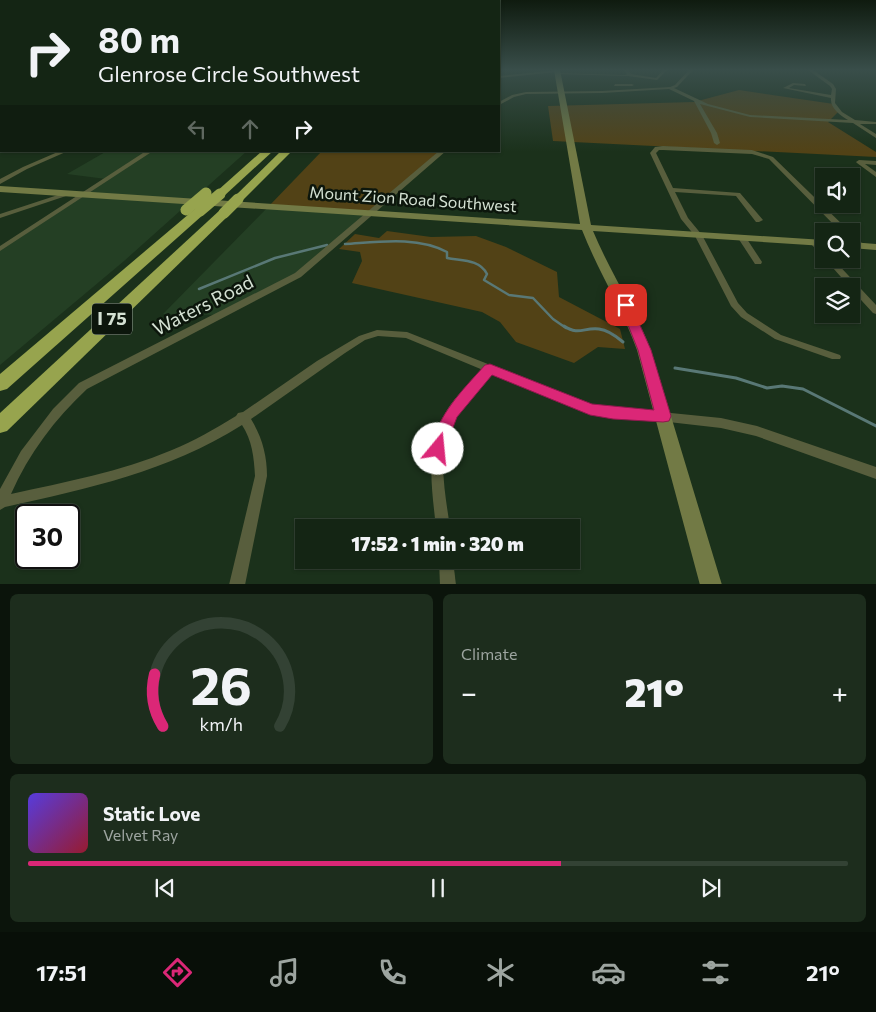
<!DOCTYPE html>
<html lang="en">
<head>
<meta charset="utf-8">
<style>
  :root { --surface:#142514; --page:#1d2d1d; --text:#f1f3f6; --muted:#9da5a0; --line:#334234; --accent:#db2777 }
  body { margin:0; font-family:Commissioner,sans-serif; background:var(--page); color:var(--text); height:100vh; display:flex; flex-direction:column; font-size:19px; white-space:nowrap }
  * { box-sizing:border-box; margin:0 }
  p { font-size:16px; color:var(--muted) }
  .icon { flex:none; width:28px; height:28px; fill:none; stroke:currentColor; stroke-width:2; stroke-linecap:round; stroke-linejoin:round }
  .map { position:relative; height:584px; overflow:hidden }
  .drawer { display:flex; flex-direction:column; gap:10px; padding:10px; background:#0b140b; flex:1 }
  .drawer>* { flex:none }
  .banner { position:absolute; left:0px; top:0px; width:500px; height:152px; box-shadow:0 1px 4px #0004,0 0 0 1px var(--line); background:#142514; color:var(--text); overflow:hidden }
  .buttons { position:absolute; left:815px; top:168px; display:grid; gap:10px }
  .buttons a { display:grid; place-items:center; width:45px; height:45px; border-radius:0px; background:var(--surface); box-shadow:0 1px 4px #0004,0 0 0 1px var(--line); font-size:25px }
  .speed { position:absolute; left:15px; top:504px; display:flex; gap:10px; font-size:25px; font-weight:700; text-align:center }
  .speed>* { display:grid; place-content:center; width:65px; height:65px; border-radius:50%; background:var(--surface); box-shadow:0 1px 4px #0004,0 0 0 1px var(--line); line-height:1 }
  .speed .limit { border:2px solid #111; border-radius:8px; background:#fff; color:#111 }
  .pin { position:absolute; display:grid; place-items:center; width:42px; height:42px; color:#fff; margin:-21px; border-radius:10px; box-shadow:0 2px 8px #0006 }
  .me { position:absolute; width:55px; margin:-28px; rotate:17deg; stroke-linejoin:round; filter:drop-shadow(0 0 4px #0008) }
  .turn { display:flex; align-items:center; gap:18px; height:105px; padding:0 15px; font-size:22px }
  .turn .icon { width:65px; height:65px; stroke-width:2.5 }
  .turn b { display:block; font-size:35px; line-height:42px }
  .lanes { display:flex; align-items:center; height:48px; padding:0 15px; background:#0003; justify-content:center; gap:25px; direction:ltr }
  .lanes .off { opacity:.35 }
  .big { font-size:38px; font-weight:800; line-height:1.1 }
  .drawer .card { flex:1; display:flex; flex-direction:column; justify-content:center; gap:8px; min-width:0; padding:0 18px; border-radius:8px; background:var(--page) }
  .drawer .dial { align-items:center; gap:0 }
  .dial svg { height:130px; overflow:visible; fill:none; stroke:var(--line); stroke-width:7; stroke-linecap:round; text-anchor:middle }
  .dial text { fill:var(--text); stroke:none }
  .song { display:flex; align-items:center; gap:15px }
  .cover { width:60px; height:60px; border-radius:8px; background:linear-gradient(135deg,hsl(250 70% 55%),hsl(350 70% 35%)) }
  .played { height:5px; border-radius:2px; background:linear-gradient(90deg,var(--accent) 65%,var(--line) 65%) }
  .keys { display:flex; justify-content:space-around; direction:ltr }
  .heat { display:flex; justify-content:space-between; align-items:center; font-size:28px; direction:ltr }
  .drawer .tiles { flex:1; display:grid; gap:10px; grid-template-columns:1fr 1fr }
  .card:last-child { grid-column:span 2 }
  .trip { position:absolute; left:295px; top:519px; width:285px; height:50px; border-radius:0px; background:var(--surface); box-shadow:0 1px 4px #0004,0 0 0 1px var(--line); font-weight:800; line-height:50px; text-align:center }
  .tab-bar { display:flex; height:80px; justify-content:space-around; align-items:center; background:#080f08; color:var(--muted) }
  .tab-bar .icon { width:35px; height:35px }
  .tab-bar .selected { color:var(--accent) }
  .tab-bar b { font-size:22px; color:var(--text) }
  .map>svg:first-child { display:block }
  .built { fill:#243f24 }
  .green { fill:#524216 }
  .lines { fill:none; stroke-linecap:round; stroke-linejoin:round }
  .stream-far1 { stroke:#597876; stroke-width:2.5 }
  .stream { stroke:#597876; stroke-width:3 }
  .street { fill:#585e3d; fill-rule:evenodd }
  .secondary { fill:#727a45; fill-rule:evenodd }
  .highway { fill:#97a44e; fill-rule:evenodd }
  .highway-bridge { stroke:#97a44e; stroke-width:11 }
  .route { fill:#db2777; stroke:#8e194d }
  .labels { text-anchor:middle; stroke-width:5; stroke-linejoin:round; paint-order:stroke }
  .far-street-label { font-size:16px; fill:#d4e1d3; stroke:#0c160c }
  .shield { fill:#0c160c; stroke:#98a497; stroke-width:1 }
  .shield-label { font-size:18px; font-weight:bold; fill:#d4e1d3 }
  .street-label { font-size:19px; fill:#d4e1d3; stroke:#0c160c }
</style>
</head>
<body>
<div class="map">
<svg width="876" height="585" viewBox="0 0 876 585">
  <rect width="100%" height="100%" fill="#1b311b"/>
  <g class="built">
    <path d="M107 151H247L124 261 0 365V248L106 179 67 174Z"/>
    <path d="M269 206 366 214 296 275 223 315 163 314Z"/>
  </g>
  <g class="green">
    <path d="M739 90 834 104 839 111 828 122 876 152V157L553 141 548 106 694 102Z"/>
    <path d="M322 151H443L366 214 269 206Z"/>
    <path d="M387 231 431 237 476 236 506 247 557 272 559 297 620 329 625 349 598 347 574 363 516 342 500 322 482 312 352 283 362 261 360 252 339 249 355 234 379 238Z"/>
  </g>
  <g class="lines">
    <g class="stream-far1">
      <path d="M345 244C378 242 417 236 447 252V258C462 261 479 259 487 274L484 280 509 295 533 298 553 319 566 328"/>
      <path d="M199 289 275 258 327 245"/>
    </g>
    <g class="stream">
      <path d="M564 326C579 336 584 327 599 329 608 330 616 336 623 342"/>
      <path d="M675 368 736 378 767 388 782 386 803 389 876 426"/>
    </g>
    <g class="street">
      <path d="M558 70 559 71 557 72 499 78V76Z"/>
      <path d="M624 70H628L631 74 656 78 663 70H667L657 80 628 76 556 74 558 73 625 75 627 74Z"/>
      <path d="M689 70H693L677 87 674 88 708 104 750 115 848 120C840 115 830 108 831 98L783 88 793 83 805 84 806 86 794 85 789 88 831 95 832 89 830 86 808 70H813L833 84 836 89 835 103 842 112 855 120 876 122V124H860L876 134V138L853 123 750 117 700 104 717 133 720 143 717 145 714 143 711 133 694 101 669 89 602 93 526 94 514 97 499 105V102L512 95 526 92 602 91 670 87 675 85Z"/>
      <rect x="0" y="72" width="1" height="2"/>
      <path d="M615 84H632L634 85 632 86H614Z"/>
      <rect x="0" y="89" width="1" height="2"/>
      <rect x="0" y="108" width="1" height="2"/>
      <rect x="0" y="141" width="1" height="4"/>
      <path d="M663 146 752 150 773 157 847 229V231H840L769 159 752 154 663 150H659L656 153 673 188 740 193 763 220 759 222H756L736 196 675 192 688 218 702 235 738 303 747 313 781 335 840 355 841 357 840 359H832L775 339 741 317 731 306 695 236 681 219 650 153 655 147Z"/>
      <path d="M60 151H68L27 169 0 184V179L23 167Z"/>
      <path d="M146 151H153L0 251V246Z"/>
      <path d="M439 151H446L301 277 87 389C55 419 29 453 11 494 65 482 120 472 172 450 194 441 215 429 236 416L238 413 243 412 317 361 359 336 377 330 407 332 591 405 721 418 757 426 876 467V479L756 436 721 428 590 413 492 374C480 387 466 399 456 414 435 447 445 491 450 528H436C432 488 424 446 447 410 456 395 471 383 483 370L406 338 378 336 365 340 345 353 251 419C262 437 267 455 267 476L245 585H229L255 476C254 457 252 440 242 425 167 472 90 488 5 507L0 510V489L21 451 53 409 79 383 295 273Z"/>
      <path d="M859 160 876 161V165L865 164 876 172V177L857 163 856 162Z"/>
      <path d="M67 192 70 194 69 195 0 218V214Z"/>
      <path d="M739 236H745L762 262 761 264H755L738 238Z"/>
      <path d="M851 236 862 243 863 245 862 247H856L851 242Z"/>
      <path d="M812 241H818L824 248V255H821L812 245 811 243Z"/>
      <path d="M825 259H833L876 305V314L873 313 851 289V286H849Z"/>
      <path d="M439 560H453L456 585H440Z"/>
    </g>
    <g class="secondary">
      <path d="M554 70H560L591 225 824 240V246L593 231C610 272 635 309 651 350L722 585H700L637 350C622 308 598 271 582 230L0 192V186L580 224Z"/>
      <path d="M851 242 876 244V250L851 248Z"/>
    </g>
    <g class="highway">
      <path d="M262 151H273L224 196H216V192Z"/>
      <path d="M281 151H292L242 201H234V197Z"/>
      <path d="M200 207 204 208V214L7 389 0 391V374L196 208Z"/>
      <path d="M224 209 230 213 228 216 7 431 0 433V413L220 210Z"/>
    </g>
    <g class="highway-bridge">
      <path d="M186 210 206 193"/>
      <path d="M200 211 220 194"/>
      <path d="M224 213 238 199"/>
    </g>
  </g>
  <linearGradient id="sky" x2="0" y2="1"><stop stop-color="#0f1b0f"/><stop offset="0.46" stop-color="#394e4a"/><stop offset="1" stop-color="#394e4a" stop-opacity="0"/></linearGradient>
  <rect width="876" height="152" fill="url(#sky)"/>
  <path class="route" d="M626 301 631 305 651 350 671 416 669 421 663 422 613 419 590 415 492 375 457 417 443 454 438 456 432 454 430 449C440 412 460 393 485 365L490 364 592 404 654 410 638 350 620 305Z"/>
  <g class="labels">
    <g class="far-street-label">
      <text transform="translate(413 199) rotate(4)" y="6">Mount Zion Road Southwest</text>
    </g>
    <rect class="shield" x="92" y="303.5" width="40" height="31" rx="4"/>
    <g class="shield-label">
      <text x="112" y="325">I 75</text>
    </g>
    <g class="street-label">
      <text transform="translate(203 305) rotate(-27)" y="7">Waters Road</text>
    </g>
  </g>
</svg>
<div class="buttons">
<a><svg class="icon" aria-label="sound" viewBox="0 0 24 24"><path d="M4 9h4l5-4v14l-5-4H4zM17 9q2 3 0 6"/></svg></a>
<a><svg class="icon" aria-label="search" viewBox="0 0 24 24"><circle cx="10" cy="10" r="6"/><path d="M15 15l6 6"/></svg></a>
<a><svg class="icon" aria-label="layers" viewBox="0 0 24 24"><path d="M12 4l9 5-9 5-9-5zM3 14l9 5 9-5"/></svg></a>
</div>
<div class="speed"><div class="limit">30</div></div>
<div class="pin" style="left:626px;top:305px;background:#d93025"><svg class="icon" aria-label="arrive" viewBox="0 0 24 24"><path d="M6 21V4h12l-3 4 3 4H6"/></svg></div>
<svg class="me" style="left:438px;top:449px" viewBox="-20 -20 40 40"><circle r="19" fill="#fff"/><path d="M0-13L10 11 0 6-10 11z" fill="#db2777"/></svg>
<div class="trip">17:52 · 1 min · 320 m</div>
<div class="banner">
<div class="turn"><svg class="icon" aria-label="right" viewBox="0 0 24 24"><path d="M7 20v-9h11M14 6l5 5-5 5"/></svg><div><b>80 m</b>Glenrose Circle Southwest</div></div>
<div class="lanes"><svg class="icon off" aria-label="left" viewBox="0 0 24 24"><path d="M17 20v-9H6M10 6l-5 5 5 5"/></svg><svg class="icon off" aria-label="ahead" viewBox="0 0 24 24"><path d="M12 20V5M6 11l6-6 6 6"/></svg><svg class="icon" aria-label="right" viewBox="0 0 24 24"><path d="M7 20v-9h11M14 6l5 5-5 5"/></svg></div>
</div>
</div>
<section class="drawer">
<div class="tiles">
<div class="card dial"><svg viewBox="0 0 100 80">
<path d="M14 69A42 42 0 1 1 86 69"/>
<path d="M14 69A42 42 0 0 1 9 37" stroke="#db2777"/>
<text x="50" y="56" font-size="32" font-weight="700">26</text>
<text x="50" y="72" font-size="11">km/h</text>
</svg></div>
<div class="card"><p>Climate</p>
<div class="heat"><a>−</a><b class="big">21°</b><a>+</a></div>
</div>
<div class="card">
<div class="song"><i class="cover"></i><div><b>Static Love</b><p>Velvet Ray</p></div></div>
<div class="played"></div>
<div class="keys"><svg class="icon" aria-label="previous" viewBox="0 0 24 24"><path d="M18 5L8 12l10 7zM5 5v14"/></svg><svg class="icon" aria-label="pause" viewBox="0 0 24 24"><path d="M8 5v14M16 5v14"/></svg><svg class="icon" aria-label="next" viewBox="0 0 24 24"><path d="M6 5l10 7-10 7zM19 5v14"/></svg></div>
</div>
</div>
</section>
<nav class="tab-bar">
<b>17:51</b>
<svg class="icon selected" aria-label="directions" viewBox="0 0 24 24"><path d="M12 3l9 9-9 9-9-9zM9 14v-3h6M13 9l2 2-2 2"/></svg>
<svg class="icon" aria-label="music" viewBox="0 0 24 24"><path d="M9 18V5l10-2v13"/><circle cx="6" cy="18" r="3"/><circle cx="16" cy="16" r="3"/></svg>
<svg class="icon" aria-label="phone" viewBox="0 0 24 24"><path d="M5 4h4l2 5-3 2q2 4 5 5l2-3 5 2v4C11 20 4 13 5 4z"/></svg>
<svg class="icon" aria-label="climate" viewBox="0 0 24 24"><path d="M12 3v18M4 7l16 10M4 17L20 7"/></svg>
<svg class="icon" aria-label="car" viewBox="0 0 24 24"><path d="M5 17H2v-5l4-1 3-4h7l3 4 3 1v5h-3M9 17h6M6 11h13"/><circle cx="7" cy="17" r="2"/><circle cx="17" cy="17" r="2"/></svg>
<svg class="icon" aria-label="filters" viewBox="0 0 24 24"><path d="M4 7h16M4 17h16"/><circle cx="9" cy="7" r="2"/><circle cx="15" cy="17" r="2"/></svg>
<b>21°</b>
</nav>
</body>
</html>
